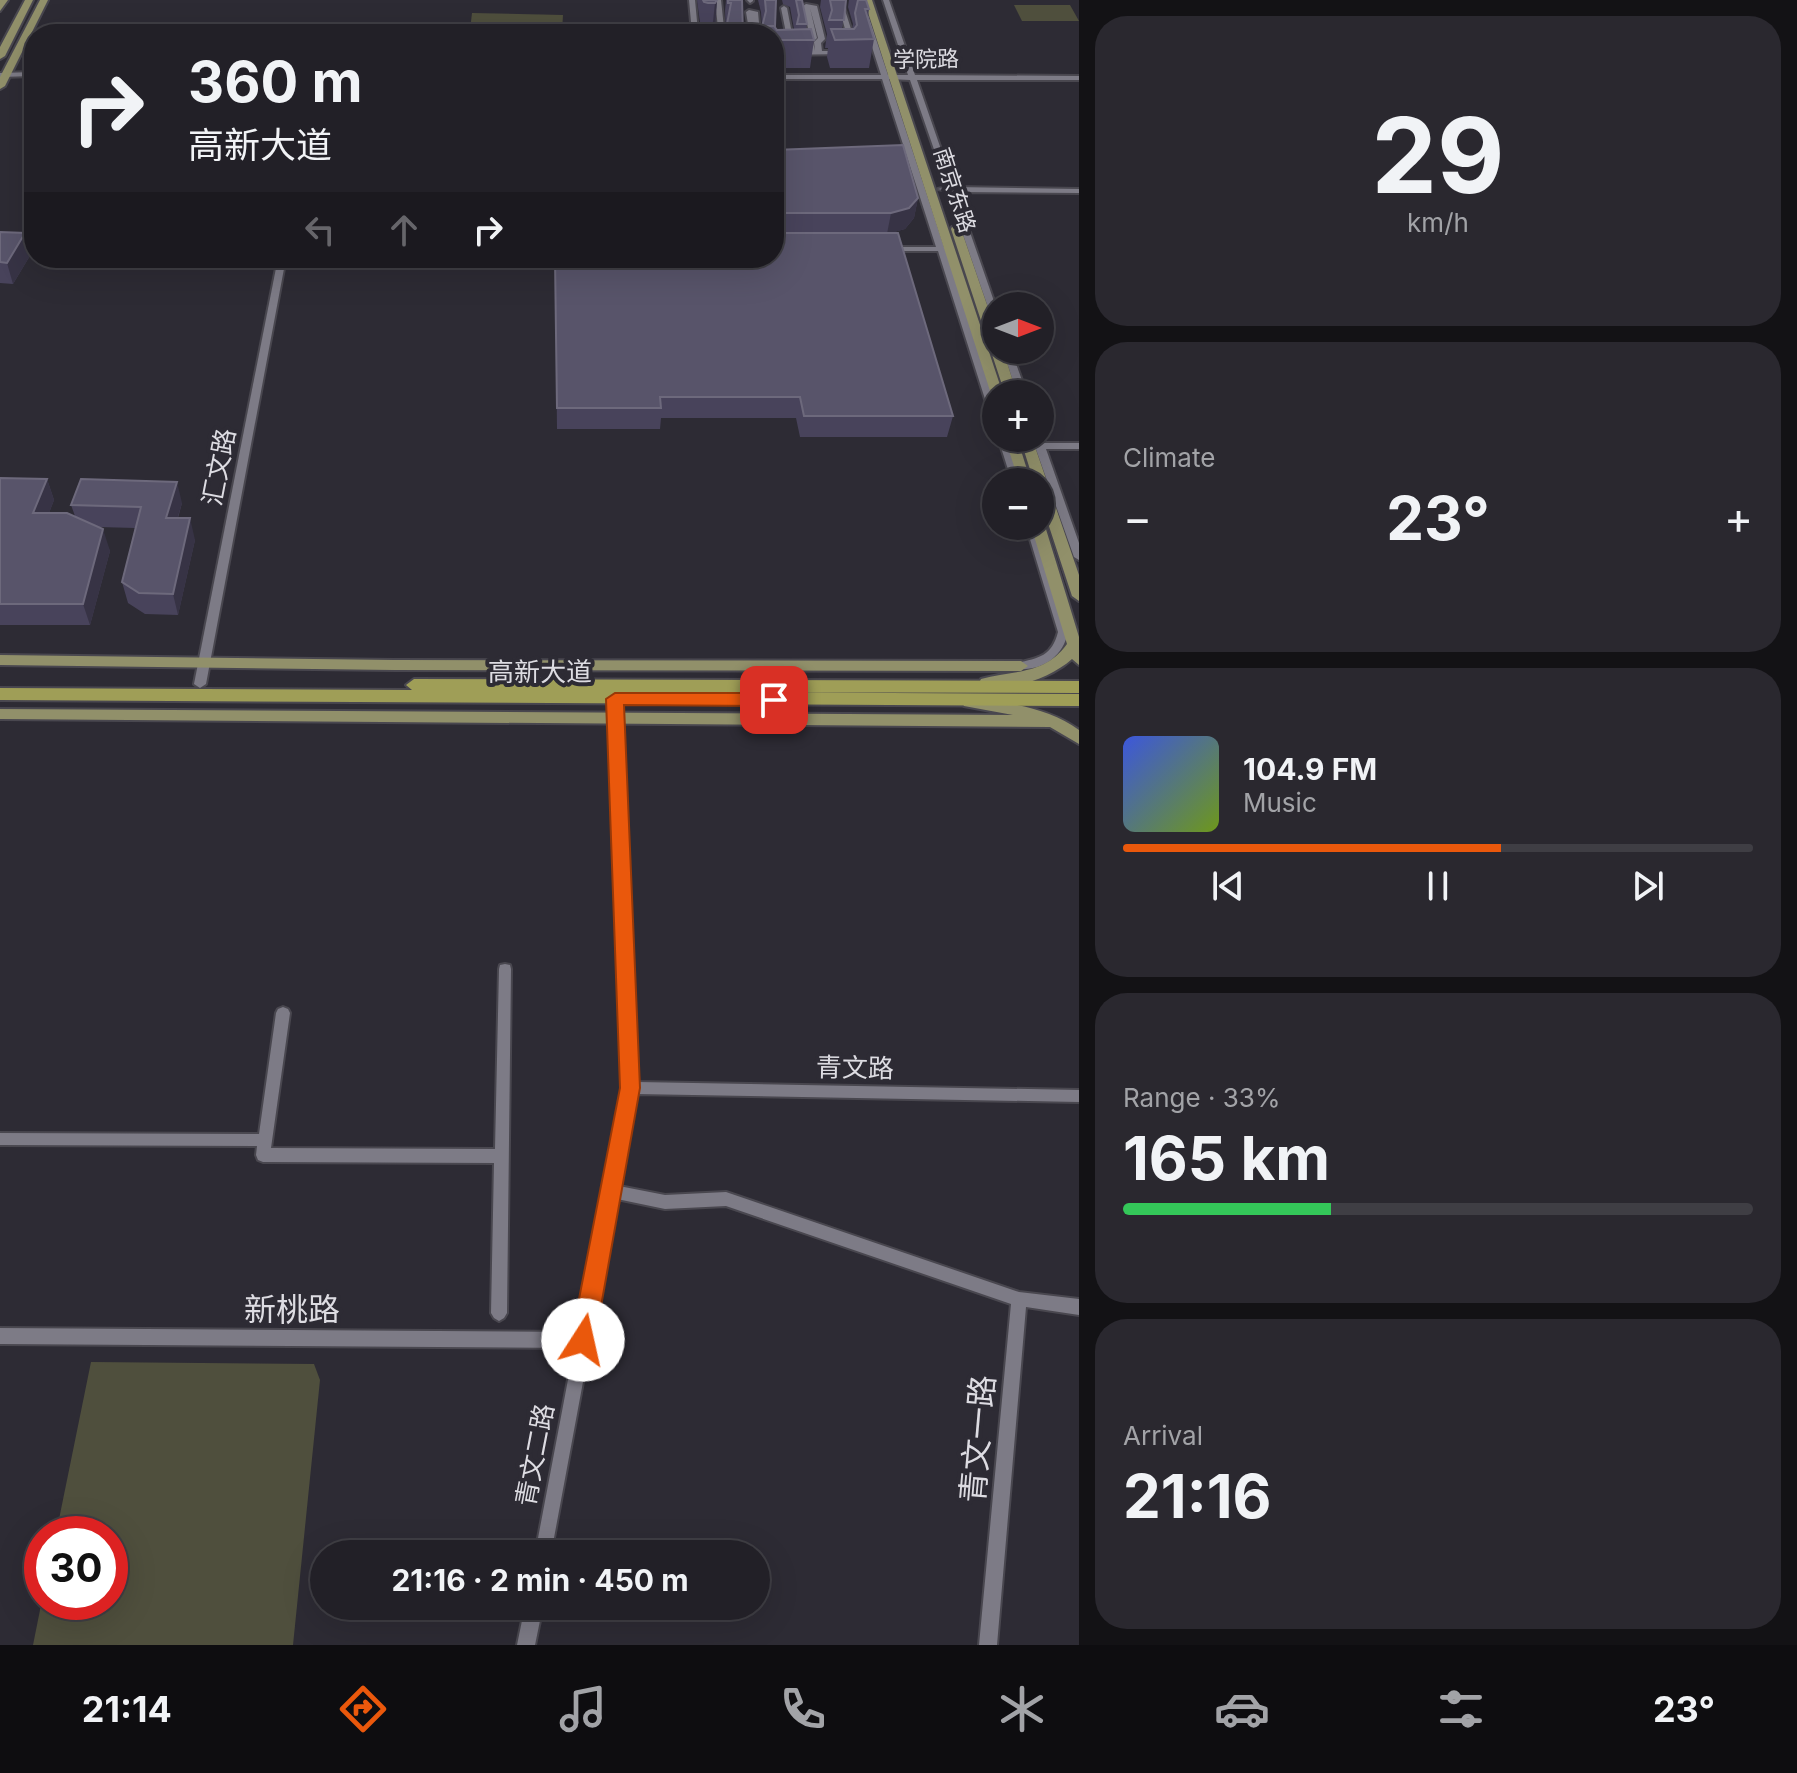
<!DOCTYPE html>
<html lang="en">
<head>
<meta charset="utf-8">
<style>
  :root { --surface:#222027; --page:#2a282f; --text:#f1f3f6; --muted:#a2a3a7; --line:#3f3e44; --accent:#ea580c }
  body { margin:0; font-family:Inter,"Noto Sans SC",sans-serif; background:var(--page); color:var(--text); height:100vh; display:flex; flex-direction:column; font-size:30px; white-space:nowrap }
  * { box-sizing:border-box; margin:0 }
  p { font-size:26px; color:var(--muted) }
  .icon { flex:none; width:44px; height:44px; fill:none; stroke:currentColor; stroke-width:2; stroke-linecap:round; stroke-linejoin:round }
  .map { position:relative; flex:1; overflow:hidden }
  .details { display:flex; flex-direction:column; gap:16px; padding:16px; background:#131215; width:718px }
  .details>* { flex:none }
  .banner { position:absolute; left:24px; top:24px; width:760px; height:244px; border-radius:32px; box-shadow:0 8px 32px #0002,0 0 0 2px var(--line); background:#222027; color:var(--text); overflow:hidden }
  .needle { width:52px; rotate:90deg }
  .buttons { position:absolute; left:982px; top:292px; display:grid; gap:16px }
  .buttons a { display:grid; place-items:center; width:72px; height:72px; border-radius:50%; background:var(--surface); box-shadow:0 8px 32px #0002,0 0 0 2px var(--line); font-size:40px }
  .speed { position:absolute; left:24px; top:1516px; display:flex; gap:16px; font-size:40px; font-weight:700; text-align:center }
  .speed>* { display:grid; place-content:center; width:104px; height:104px; border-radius:50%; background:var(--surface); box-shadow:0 8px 32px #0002,0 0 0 2px var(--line); line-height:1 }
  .speed .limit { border:12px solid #d22; background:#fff; color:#111 }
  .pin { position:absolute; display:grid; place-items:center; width:68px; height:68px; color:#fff; margin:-34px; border-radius:16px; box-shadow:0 4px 12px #0006 }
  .me { position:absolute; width:88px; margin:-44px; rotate:10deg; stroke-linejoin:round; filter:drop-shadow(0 0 6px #0008) }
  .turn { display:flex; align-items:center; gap:28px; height:168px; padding:0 32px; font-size:36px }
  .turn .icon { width:104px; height:104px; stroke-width:2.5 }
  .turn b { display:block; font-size:56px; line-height:68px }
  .lanes { display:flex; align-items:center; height:76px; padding:0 32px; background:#0003; justify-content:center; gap:40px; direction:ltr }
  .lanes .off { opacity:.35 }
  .big { font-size:60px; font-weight:700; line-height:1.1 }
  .details .tile { flex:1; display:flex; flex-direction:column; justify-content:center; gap:12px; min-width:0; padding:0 28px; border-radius:32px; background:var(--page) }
  .details .dial { align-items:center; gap:0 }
  .dial b { font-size:104px; line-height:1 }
  .song { display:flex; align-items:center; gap:24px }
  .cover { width:96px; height:96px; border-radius:12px; background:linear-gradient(135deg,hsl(230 70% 55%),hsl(80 70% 35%)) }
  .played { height:8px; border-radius:4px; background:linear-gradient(90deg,var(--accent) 60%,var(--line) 60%) }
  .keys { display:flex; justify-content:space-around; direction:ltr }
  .heat { display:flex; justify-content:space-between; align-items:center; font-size:44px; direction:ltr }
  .charge { height:12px; border-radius:6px; background:linear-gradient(90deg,#34c759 33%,var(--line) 0) }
  .trip { position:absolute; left:310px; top:1540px; width:460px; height:80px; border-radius:40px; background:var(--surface); box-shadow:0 8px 32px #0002,0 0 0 2px var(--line); font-weight:700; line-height:80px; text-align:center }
  .dock { display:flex; height:128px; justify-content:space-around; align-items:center; background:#0e0d10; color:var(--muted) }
  .dock .icon { width:56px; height:56px }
  .dock .active { color:var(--accent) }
  .dock b { font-size:36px; color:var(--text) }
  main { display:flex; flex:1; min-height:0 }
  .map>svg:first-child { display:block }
  .green { fill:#4f4f3d }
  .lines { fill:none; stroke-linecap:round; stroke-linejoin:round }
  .minor-casing { stroke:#49474f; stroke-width:4 }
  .major-casing { stroke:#49474f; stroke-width:4 }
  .highway-casing { stroke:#49474f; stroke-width:4 }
  .minor { fill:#7d7b86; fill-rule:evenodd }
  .major { fill:#91906a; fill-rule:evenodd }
  .highway { fill:#9f9e57; fill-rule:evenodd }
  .wall { fill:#48435b }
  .shaded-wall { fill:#373345 }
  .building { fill:#58546a; stroke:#6d697c; stroke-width:2 }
  .route { fill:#ea580c; stroke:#983908; stroke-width:2 }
  .labels { text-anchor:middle; stroke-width:8; stroke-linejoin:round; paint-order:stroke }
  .far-street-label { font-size:22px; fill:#dddce2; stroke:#2d2b34 }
  .street-label { font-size:26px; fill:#dddce2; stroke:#2d2b34 }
  .near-street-label { font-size:32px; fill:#dddce2; stroke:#2d2b34 }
</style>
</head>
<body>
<main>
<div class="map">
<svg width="1079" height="1645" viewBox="0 0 1079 1645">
  <rect width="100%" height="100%" fill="#2d2b34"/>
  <g class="green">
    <path d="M1014 5H1070L1079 21H1022Z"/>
    <path d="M472 13 563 15 562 32 470 30Z"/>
    <path d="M91 1362 314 1364 320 1380 293 1645H33L42 1600 110 1602V1534H56Z"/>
  </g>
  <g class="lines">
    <g class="minor-casing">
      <g id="minor">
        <path d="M689 0H695L698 32 704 34 692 33Z"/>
        <path d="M715 0H721L724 28 720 34H714L718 28Z"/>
        <path d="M747 0H753V1L750 3Z"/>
        <path d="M857 0H863L888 75H908L883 0H889L915 75 1079 76V80H917L954 187 1079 189V193L956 192 996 307V322L992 319 948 191 938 189 947 187 910 80 889 79 944 247 951 249 946 251 996 404V421L991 418 938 251H889L885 249 889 247H936L882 79H774V75H881Z"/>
        <path d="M838 3 843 4 851 29 847 41 849 54 774 55V51H808L806 41 810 37 803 6 806 4 817 6 825 39 821 43 822 51H843L841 41 845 29ZM810 8 818 38 814 42 815 51 813 42 817 38Z"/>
        <path d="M784 6 787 8 793 39 786 44 783 42 787 38 781 8Z"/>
        <path d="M749 10 758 12 760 34H754L753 27 749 28 750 34H744L743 27 748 24 746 12Z"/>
        <path d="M34 72V76L0 77V73Z"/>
        <path d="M278 258H286L206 684 200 688 194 684Z"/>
        <path d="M1003 350H1011L1027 394H1017Z"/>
        <path d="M1040 436 1044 443H1079V449H1046L1079 543V560L1074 557 1032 438H1040Z"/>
        <path d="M998 438H1008L1022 482H1012Z"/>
        <path d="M1026 526H1036L1068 632C1063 657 1042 671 1017 669L1016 666 1017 663C1039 658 1052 656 1058 632Z"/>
        <path d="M615 695 621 699 637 1082 1079 1090V1102L636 1094 619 1186 665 1195 726 1192 1019 1292 1079 1299V1315L1026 1307 997 1645H979L1011 1304 726 1206 665 1209 617 1199 551 1554H535L574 1348 0 1344V1328L577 1332 623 1088 609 699Z"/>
        <path d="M505 964 510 965 511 969 507 1313 504 1318 499 1321 494 1318 491 1313 494 1163 263 1162 258 1160 256 1155 257 1146 0 1145V1133L259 1134 276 1013 278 1009 283 1007 288 1009 290 1013 271 1148 495 1149 499 969 500 965Z"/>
        <path d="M525 1606H543L535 1645H517Z"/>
      </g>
    </g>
    <g class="major-casing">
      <g id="major">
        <path d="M0 0H8L0 11Z"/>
        <path d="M25 0H33L5 56 0 59V47Z"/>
        <path d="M40 0H48L5 86 0 89V77Z"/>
        <path d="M864 0H872L1003 394H996V397L991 394Z"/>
        <path d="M952 227 961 229 996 331V350H1003L1017 394H1005L951 229Z"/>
        <path d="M1005 438H1017L1031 482H1019Z"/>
        <path d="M1020 438H1032L1079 575V601L1072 596 1040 499V482H1034Z"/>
        <path d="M1040 522 1045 526 1079 637V665L1072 659C1051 678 1008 693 981 687L979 683 981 679C1014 670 1045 675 1067 644L1031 526H1040Z"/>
        <path d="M0 655 394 660 1021 661 1028 666 1021 671 394 670 0 665Z"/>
        <path d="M969 697C1006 703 1048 707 1079 730V744L1050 727 0 719V709L1013 715 964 706 962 702Z"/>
      </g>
    </g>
    <g class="highway-casing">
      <path id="highway" d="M414 679 1079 681V693L698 692 1079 694V706L0 700V688L412 690 406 685Z"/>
    </g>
    <use href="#minor" class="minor"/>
    <use href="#major" class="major"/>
    <use href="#highway" class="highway"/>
  </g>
  <g class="wall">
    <path d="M697 0H717L715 27 712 31 701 30Z"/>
    <path d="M726 0H742L743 34H726L725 11Z"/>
    <path d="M758 0H776L775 26 777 30 794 29 790 7 783 4 782 0H802L807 24 806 29 814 40 810 68H774V34H761L762 26 761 12Z"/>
    <path d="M821 0H846L842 29H852L853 24 848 7 849 0H866L869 9 868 17 874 39 869 68H830L827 57 828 48H825L827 34 820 7Z"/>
    <path d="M774 150 918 198 914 218 905 229 890 233 953 416 947 437H800L796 418H661L660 429H557L555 258H774Z"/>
    <path d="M0 232 31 254 13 284 0 283Z"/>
    <path d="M0 478 47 479 54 500 49 513 75 516 71 505 182 503 178 518 195 540 178 615 145 614 128 603 122 582 135 528 98 527 110 551 90 625H0Z"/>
  </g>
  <g class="shaded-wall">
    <path d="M717 0 715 27 712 31 715 3Z"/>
    <path d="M768 26 767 34H761L762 27Z"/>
    <path d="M918 198 914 218 905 229 887 234 891 213Z"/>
    <path d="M25 233 31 254 13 284 7 263Z"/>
    <path d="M47 479 54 500 41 534 33 513Z"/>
    <path d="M177 482 182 503 171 539 166 518Z"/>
    <path d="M190 518 195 540 178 615 173 594Z"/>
    <path d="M103 529 110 551 90 625 83 604Z"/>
  </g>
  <g class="building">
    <path d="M703 0H717L715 3H708L704 2Z"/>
    <path d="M728 0H742L743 34H729L727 24 731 3H728Z"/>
    <path d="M765 0H776L775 26 762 27 766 11Z"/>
    <path d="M796 0H802L807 24H797L799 15Z"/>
    <path d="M830 0H846L844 20H829L832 10Z"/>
    <path d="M858 0H866L869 9H865L874 39 835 40 831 29H854L857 25 855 13Z"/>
    <path d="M768 26H774L777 30 811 29 814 40H774V34H769Z"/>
    <path d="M903 145 918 198 909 208 891 213H774V150Z"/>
    <path d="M0 232 25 233 7 263 0 262Z"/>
    <path d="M774 233H898L953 416H804L800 397H660L661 408H557L555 258H774Z"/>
    <path d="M0 478 47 479 33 513H67L103 529 83 604H0Z"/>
    <path d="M81 479 177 482 166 518H190L173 594 139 593 122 582 141 507 71 505Z"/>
  </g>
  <path class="route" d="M615 693H774L782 700 774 706 624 705 640 1088 595 1340 591 1348 583 1352 575 1348 571 1340 620 1088 606 699Z"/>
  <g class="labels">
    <g class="far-street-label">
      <text transform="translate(926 59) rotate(-1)" y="8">学院路</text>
      <text transform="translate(955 190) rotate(72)" y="8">南京东路</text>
    </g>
    <g class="street-label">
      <text transform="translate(219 467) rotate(-79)" y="9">汇文路</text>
      <text x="540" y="681">高新大道</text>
      <text transform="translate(855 1068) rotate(1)" y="9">青文路</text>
      <text transform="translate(535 1455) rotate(-79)" y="9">青文二路</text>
    </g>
    <g class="near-street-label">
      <text x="292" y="1321">新桃路</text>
      <text transform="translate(978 1439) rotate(-85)" y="11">青文一路</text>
    </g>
  </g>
</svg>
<div class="buttons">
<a><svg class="needle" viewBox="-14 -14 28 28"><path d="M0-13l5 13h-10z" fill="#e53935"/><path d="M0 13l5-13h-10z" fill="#a2a3a7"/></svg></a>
<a>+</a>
<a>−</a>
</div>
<div class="speed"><div class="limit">30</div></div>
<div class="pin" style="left:774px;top:700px;background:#d93025"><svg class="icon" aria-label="arrive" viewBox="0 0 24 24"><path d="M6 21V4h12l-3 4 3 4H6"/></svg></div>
<svg class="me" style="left:583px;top:1340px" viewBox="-20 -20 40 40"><circle r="19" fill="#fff"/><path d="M0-13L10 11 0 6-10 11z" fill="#ea580c"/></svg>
<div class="trip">21:16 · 2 min · 450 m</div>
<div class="banner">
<div class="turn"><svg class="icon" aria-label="right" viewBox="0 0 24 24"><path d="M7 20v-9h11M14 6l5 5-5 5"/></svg><div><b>360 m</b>高新大道</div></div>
<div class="lanes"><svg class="icon off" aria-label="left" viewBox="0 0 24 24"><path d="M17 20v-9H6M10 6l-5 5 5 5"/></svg><svg class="icon off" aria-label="ahead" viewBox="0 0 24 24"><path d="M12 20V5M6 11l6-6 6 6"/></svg><svg class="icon" aria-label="right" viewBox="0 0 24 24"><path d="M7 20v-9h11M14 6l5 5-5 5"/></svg></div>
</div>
</div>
<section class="details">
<div class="tile dial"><b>29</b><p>km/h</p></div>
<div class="tile"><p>Climate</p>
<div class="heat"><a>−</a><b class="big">23°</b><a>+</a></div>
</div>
<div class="tile">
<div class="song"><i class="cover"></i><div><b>104.9 FM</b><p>Music</p></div></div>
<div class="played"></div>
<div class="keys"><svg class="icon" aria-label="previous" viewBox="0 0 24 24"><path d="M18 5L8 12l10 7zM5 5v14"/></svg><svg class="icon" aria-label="pause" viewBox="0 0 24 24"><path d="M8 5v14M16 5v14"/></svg><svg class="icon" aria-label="next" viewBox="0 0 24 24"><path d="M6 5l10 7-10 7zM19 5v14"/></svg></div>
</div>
<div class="tile"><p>Range · 33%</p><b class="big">165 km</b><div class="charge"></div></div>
<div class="tile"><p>Arrival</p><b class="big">21:16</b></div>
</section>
</main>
<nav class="dock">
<b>21:14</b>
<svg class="icon active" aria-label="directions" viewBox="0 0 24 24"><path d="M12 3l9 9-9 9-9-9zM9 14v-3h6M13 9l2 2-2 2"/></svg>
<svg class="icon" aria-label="music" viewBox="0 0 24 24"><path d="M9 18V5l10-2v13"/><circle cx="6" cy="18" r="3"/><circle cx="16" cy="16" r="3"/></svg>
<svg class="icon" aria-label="phone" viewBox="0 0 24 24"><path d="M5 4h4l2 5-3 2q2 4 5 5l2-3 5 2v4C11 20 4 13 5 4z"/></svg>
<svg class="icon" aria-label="climate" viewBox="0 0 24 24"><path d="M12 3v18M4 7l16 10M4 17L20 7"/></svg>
<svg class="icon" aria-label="car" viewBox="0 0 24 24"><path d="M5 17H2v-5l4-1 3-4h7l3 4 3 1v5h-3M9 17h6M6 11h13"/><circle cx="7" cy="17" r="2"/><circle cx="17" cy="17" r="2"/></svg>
<svg class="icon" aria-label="filters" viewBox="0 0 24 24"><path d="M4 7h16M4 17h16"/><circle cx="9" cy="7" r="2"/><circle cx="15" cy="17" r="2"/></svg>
<b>23°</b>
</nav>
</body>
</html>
